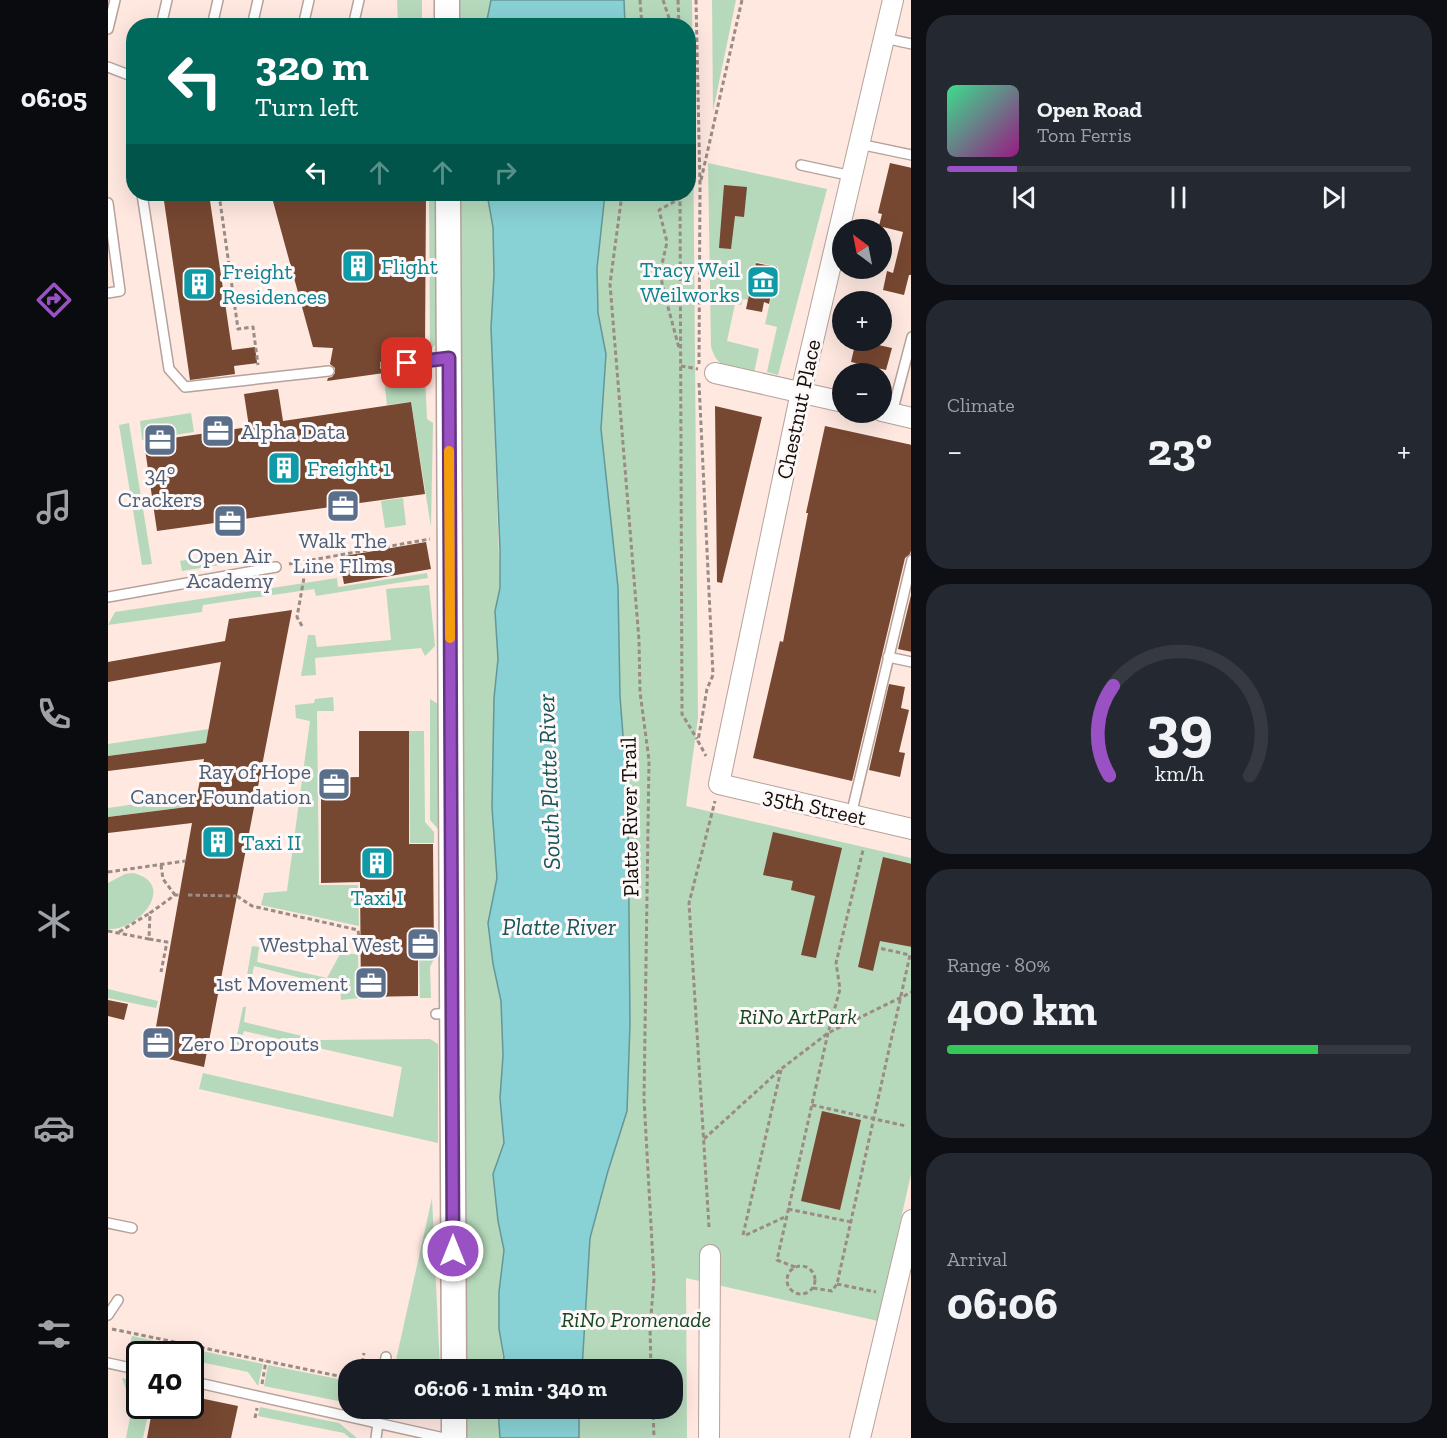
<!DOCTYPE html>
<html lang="en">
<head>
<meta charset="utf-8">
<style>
  :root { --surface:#171b24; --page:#242831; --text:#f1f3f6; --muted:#9ea1a6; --line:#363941; --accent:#9a51c4 }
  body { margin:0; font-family:"Zilla Slab",serif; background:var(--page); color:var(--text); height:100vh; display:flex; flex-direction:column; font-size:22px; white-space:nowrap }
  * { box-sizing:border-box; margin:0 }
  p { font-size:20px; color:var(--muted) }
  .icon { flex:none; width:33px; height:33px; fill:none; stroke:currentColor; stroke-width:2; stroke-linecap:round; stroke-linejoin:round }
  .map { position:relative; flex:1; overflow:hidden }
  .side { display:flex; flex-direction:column; gap:15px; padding:15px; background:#0d0f14; width:536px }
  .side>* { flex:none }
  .hud { position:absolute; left:18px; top:18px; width:570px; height:183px; border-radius:24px; box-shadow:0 6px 24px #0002; background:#00695c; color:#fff; overflow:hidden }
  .needle { width:39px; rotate:328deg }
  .controls { position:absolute; left:724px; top:219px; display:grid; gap:12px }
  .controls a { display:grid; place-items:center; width:60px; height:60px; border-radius:50%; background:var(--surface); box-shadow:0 6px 24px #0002; font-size:30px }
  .speed { position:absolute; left:18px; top:1341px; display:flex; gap:12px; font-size:30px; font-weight:700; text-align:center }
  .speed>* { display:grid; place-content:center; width:78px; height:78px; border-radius:50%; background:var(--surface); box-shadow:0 6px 24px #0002; line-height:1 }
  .speed .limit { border:3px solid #111; border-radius:9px; background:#fff; color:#111 }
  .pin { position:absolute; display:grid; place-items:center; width:51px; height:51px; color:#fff; margin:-26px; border-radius:12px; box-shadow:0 3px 9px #0006 }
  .me { position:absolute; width:66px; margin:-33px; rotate:0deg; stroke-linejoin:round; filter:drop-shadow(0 0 4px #0008) }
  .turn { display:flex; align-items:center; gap:21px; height:126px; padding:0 30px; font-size:27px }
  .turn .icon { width:78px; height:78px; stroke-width:2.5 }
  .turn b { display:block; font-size:42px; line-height:51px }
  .lanes { display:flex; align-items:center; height:57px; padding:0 30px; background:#0003; justify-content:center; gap:30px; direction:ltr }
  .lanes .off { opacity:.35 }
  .big { font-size:45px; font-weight:700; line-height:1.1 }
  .side .card { flex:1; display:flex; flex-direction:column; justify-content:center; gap:9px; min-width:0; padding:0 21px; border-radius:24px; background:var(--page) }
  .side .dial { align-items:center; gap:0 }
  .dial svg { height:156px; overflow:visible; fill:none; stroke:var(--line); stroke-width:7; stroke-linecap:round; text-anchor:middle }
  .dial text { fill:var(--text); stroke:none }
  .song { display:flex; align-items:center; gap:18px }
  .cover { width:72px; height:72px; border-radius:9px; background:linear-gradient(135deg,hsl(150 70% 55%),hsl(310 70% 35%)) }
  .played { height:6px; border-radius:3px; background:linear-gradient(90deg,var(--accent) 15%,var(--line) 15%) }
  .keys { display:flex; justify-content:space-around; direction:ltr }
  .heat { display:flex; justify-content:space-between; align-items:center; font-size:33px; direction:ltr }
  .charge { height:9px; border-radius:4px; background:linear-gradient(90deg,#34c759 80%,var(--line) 0) }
  .trip { position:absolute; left:230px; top:1359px; width:345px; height:60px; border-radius:24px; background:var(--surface); box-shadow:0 6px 24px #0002; font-weight:700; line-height:60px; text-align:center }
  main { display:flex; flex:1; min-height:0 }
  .tab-bar { display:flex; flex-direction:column; width:108px; justify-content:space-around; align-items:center; background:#090b0e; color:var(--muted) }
  .tab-bar .icon { width:42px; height:42px }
  .tab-bar .selected { color:var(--accent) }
  .tab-bar b { font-size:27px; color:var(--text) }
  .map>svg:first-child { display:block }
  .green { fill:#b6d9bb }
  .water { fill:#88d1d5; stroke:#659698; stroke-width:1.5 }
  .building { fill:#764731 }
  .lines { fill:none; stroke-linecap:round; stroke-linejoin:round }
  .service-casing { stroke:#b6a29a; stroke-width:12 }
  .minor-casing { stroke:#b6a29a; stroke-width:22 }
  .tertiary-casing { stroke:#b6a29a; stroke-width:27 }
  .path { stroke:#9a8b85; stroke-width:3; stroke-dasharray:4.5 3; stroke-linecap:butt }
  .service { stroke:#fff; stroke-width:9 }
  .minor { stroke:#fff; stroke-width:20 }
  .tertiary { stroke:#fff; stroke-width:24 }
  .path-bridge { stroke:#9a8b85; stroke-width:3; stroke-dasharray:4.5 3; stroke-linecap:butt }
  .route-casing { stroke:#64357f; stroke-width:15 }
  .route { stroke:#9a51c4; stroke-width:10 }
  .slow { stroke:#f59e0b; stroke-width:10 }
  .labels { text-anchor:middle; stroke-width:6; stroke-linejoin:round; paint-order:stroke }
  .culture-label { font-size:22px; fill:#0d838f; stroke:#fef9f8; text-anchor:start }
  .street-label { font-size:22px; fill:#130d0a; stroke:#fef9f8 }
  .service-label { font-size:22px; fill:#4e5e75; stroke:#fef9f8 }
  .park-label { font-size:22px; font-style:italic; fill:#154723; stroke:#fef9f8 }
  .water-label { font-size:24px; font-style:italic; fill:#165559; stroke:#fef9f8 }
</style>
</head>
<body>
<main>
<nav class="tab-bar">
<b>06:05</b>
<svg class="icon selected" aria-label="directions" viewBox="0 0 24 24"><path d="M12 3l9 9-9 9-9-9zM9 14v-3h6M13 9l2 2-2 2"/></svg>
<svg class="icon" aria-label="music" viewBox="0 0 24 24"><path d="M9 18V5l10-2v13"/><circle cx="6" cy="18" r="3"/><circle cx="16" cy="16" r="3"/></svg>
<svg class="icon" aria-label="phone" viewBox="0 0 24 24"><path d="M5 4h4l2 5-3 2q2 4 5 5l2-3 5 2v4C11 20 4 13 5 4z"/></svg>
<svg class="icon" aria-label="climate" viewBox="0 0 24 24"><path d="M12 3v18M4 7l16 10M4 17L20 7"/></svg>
<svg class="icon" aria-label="car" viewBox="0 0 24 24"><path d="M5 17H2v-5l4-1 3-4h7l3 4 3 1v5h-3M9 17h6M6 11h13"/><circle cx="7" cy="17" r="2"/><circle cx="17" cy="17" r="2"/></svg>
<svg class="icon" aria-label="filters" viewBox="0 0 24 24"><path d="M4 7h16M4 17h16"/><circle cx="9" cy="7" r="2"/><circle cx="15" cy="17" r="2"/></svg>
</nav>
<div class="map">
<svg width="804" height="1438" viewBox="0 0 804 1438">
  <rect width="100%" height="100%" fill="#fee8e0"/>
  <g class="green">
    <path d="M289 0H314V25H290Z"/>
    <path d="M349 0H383L378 25 349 26Z"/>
    <path d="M516 0H584L590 718 578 806 803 858V1174L770 1321 578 1278 579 1438H471V1409L564 1408V1370L474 1369 482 1238 500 1171 519 1111 520 801 512 697 510 587 493 429 498 354 490 313 489 268 497 194H580V26L517 25Z"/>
    <path d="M604 0H628L605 111Z"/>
    <path d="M600 163 719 189 670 375 659 372 669 327 657 324 670 267 648 262 640 300 635 299 633 305 627 304 619 341 651 349 646 373C626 368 608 370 603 346Z"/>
    <path d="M321 194H328L329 342 322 351Z"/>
    <path d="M349 194H379L385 227 386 275 383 328 392 588 387 611 390 659 386 698 384 807 389 878 380 923 385 964 393 1001 395 1055 392 1098 396 1143 385 1174 390 1221 396 1250 391 1292V1329L395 1360 392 1370 356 1369Z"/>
    <path d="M317 373 319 419 325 423 323 527 303 402 279 405 276 380Z"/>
    <path d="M83 413 86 432 34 440 32 421Z"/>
    <path d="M21 423 44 564 34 565 11 425Z"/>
    <path d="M295 498 298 525 277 528 273 501Z"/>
    <path d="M122 552 124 563 74 571 72 561Z"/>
    <path d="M319 573 320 578 208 596 206 589 95 605 94 612 0 625 7 612 229 578 230 587Z"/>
    <path d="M321 585 327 646 317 656 313 648 207 658 208 675 193 676 200 635H207L209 647 283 640 278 589Z"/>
    <path d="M225 697 226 711H209L211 885H250L251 926 153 905 156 893 179 891 202 721 188 718 187 705 206 703 207 699Z"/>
    <path d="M322 699 330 704V829L322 820Z"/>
    <path d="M101 729 98 743 0 756V744Z"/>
    <path d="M316 731 317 822 326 832V843H302L301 731Z"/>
    <path d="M89 795 87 806 0 817V808Z"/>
    <path d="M25 873C70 884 31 931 0 929V883L17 874Z"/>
    <path d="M144 946 151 947 149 962 219 978 232 954H250L251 998 233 1000 232 988 146 966 143 982 138 981Z"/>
    <path d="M328 955 322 967 323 998H312L311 956Z"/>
    <path d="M0 989 50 1001 48 1008 0 998Z"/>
    <path d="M135 1007H138L136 1022 211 1040 322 1039 330 1044V1143L91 1089 95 1073 285 1117 294 1067 136 1031 131 1045H127Z"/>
    <path d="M324 1198 332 1369H286Z"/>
    <path d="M24 1336 155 1364 150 1386 140 1372 83 1360 82 1354H59L42 1351 32 1354 31 1357 28 1359 19 1357Z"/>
    <path d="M160 1365 240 1381V1403L156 1386Z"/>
    <path d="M14 1378 31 1382 32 1406H42L35 1438H18L24 1407Z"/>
    <path d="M152 1407 231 1423 249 1438H242L236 1433 150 1416Z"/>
    <path d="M357 1409H390L392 1438H358Z"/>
  </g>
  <g class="water">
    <path d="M383 0H516L517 25H378Z"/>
    <path d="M379 194H497L489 268 490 313 498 354 493 429 510 587 512 696 520 801 522 1024 519 1111 500 1171 482 1238 474 1369H392L396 1358 391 1329V1292L396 1250 390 1221 385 1174 396 1143 392 1098 395 1055 393 1001 385 964 380 923 389 878 384 807 386 698 390 659 387 611 392 588V550L383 328 386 275 385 227Z"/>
    <path d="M390 1409H471V1438H392Z"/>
  </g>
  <g class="building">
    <path d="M782 163 804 168V275H801L796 295 775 290 779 271 785 273 795 232 771 226 774 214 770 213Z"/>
    <path d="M616 185 639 187 636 217 627 216 623 249 611 248Z"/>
    <path d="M55 194H101L124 350 147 347 149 363 126 366 127 374 82 380Z"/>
    <path d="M163 194H318L317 348 282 347 280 358 275 359 272 363V368L276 373 219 381 220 378 224 377 227 373V368L222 364 225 348 205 347Z"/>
    <path d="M648 263 669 267 661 304 656 302 654 312 638 309Z"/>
    <path d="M748 340 784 348 778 370 743 362Z"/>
    <path d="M170 389 175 421 303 402 317 494 49 531 36 442 141 427 136 394Z"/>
    <path d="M607 406 654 417 614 583 609 582Z"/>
    <path d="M717 426 804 445V547L802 554 797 558 744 781 645 758 672 641 675 642 700 513H698Z"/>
    <path d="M318 542 323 569 236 584 231 557Z"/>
    <path d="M804 591V652L790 649Z"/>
    <path d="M184 610 96 1067 43 1055 84 823 0 833V817L87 806 96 759 0 771V756L98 743 113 662 0 682V662L117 641 121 619Z"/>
    <path d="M781 684 797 687 793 708 801 710 791 752 797 753 792 777 761 770Z"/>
    <path d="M251 731H301V844H325L326 954H310V996L253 997 252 882 213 883V778L251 777Z"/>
    <path d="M665 832 734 848 708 958 693 955 707 896 683 890 685 881 655 875Z"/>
    <path d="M775 857 804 864V947L772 941 765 971 750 967Z"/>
    <path d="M0 1000 20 1004 16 1020 0 1016Z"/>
    <path d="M714 1111 753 1120 732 1210 693 1201Z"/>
    <path d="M82 1396 130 1406 123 1438H39L45 1406H82Z"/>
  </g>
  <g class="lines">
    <g class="service-casing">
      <g id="service">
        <path d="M53 26 59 0"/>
        <path d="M104 26 110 0"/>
        <path d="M144 26 150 0"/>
        <path d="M195 26 201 0"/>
        <path d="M245 26 251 0"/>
        <path d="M0 29 7 0"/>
        <path d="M776 38 804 44"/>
        <path d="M0 67 26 77"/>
        <path d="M26 126V136"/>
        <path d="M751 144 804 155"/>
        <path d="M693 165 744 176"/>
        <path d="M34 194 61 369 77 387 221 371"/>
        <path d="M0 203 12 291 0 293"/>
        <path d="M278 365 341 358"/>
        <path d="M784 413 804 337"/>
        <path d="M0 597 168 567"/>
        <path d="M780 657 804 662"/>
        <path d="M743 815 804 560"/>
        <path d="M328 1014 344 1013"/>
        <path d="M0 1223 24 1228"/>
        <path d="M0 1315 10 1300"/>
        <path d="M0 1363 32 1370"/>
        <path d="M276 1370 278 1357"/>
        <path d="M82 1381 336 1438"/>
        <path d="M265 1422 268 1408"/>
        <path d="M268 1438 270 1423"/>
      </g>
    </g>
    <g class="minor-casing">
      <g id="minor">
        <path d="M785 0 693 392 611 784 804 829"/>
        <path d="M607 373 735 402"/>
        <path d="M774 411 804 418"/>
        <path d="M601 1438 602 1255"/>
        <path d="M752 1438 804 1220"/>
      </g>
    </g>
    <g class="tertiary-casing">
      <g id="tertiary">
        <path d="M339 0V26"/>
        <path d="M340 194 346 1370"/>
        <path d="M346 1408V1438"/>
      </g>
    </g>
    <g class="path">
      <path d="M532 0 534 26"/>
      <path d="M555 0 561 18 559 26"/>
      <path d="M570 0 571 26"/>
      <path d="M588 0 592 186 591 364"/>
      <path d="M593 180 634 0"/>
      <path d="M111 194 130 329 145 327 150 365"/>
      <path d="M514 194 502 284 531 640 532 692 541 760 536 1099 546 1279 542 1327 543 1370"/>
      <path d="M572 194 574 714 589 739"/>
      <path d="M556 292 571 348"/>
      <path d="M573 366 590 369"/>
      <path d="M591 383 605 675 599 689 590 741 598 756"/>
      <path d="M181 564 322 539"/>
      <path d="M194 626 189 617 199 561"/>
      <path d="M53 865 55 879 67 895"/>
      <path d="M0 872 77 861"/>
      <path d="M80 895 128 896"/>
      <path d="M129 896 144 906 250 930 253 952"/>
      <path d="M0 931 41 939 42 913 67 895H71"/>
      <path d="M11 932 42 913"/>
      <path d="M41 939 59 942 53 972"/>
      <path d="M704 1105 798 1126"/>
      <path d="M596 1139 673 1069 720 1033 804 992"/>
      <path d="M680 1209 743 1222"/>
      <path d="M601 1227 581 903 607 801"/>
      <path d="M635 1235 673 1070"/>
      <path d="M638 1235 679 1216"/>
      <circle cx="693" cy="1280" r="14"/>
      <path d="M687 1267 669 1260 720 1033 732 989 728 963 755 850"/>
      <path d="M729 1284 768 1292"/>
      <path d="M705 1288 724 1291 729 1284 802 955 771 948"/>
      <path d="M4 1329 240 1378"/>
      <path d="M253 1370 256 1353"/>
      <path d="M154 1384 158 1361"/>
      <path d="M545 1408 546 1438"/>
      <path d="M147 1418 149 1408"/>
    </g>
    <use href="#service" class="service"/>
    <use href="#minor" class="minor"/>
    <use href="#tertiary" class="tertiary"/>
    <path class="path-bridge" d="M556 292 552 273 559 242 551 210 580 194"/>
  </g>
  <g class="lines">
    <g class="route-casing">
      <path id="route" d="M299 363 341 358 345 1251"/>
    </g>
    <use href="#route" class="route"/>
    <path class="slow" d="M341 451 342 638"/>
  </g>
  <defs>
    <g id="building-square" transform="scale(1.725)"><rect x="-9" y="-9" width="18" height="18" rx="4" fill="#0f9aa8" stroke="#fef9f8"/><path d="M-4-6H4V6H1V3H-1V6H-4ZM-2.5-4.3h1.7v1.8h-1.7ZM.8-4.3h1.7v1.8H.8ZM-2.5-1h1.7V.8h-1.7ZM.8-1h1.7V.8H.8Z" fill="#fff"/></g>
    <g id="museum-square" transform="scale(1.725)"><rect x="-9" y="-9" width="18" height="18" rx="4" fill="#0f9aa8" stroke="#fef9f8"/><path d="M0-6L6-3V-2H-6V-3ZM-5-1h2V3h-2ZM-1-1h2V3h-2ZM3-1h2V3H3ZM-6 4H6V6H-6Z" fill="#fff"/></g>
    <g id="office-square" transform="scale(1.725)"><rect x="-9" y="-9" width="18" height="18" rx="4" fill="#5c6f8a" stroke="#fef9f8"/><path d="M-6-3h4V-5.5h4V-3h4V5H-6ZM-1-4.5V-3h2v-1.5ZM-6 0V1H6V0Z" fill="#fff"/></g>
  </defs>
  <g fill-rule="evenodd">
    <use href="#building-square" x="250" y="266"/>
    <use href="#museum-square" x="655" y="282"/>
    <use href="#building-square" x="91" y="284"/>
    <use href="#office-square" x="110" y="431"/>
    <use href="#office-square" x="52" y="440"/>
    <use href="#building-square" x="176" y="468"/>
    <use href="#office-square" x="235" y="506"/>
    <use href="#office-square" x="122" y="521"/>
    <use href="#office-square" x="226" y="784"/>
    <use href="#building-square" x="110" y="842"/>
    <use href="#building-square" x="269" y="863"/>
    <use href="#office-square" x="315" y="944"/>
    <use href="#office-square" x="263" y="983"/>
    <use href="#office-square" x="50" y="1043"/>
  </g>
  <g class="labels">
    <g class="culture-label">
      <text x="273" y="274">Flight</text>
      <text x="632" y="277" text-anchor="end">Tracy Weil<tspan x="632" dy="25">Weilworks</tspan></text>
      <text x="114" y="279">Freight<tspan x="114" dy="25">Residences</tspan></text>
      <text x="199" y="476">Freight 1</text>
      <text x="133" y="850">Taxi II</text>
      <text x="269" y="905" text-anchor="middle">Taxi I</text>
    </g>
    <g class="street-label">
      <text transform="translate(690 409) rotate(-78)" y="8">Chestnut Place</text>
      <text transform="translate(707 806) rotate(13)" y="8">35th Street</text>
      <text transform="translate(521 817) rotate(-91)" y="8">Platte River Trail</text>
    </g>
    <g class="service-label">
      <text x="133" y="439" text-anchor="start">Alpha Data</text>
      <text x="52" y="482">34°<tspan x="52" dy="25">Crackers</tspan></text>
      <text x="235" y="548">Walk The<tspan x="235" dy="25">Line FIlms</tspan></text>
      <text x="122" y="563">Open Air<tspan x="122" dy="25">Academy</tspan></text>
      <text x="203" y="779" text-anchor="end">Ray of Hope<tspan x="203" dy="25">Cancer Foundation</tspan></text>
      <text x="292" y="952" text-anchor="end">Westphal West</text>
      <text x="240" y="991" text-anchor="end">1st Movement</text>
      <text x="73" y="1051" text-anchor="start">Zero Dropouts</text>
    </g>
    <g class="park-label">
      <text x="690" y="1024">RiNo ArtPark</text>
      <text x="528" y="1327">RiNo Promenade</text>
    </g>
    <g class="water-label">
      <text transform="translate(441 782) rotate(-92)" y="8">South Platte River</text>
      <text x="451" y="935">Platte River</text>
    </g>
  </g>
</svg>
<div class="controls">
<a><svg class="needle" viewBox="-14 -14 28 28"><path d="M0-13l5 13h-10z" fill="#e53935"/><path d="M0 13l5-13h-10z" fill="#9ea1a6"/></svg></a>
<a>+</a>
<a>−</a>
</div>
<div class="speed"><div class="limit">40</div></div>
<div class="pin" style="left:299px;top:363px;background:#d93025"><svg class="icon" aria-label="arrive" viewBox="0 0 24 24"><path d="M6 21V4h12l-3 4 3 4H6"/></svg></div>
<svg class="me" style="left:345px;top:1251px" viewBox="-20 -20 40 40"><circle r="17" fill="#9a51c4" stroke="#fff" stroke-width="3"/><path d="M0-11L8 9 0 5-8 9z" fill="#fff"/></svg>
<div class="trip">06:06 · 1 min · 340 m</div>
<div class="hud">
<div class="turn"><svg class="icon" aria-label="left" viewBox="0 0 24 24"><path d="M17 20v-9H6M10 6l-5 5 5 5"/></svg><div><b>320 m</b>Turn left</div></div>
<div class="lanes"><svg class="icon" aria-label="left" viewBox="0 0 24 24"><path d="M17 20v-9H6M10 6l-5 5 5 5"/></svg><svg class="icon off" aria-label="ahead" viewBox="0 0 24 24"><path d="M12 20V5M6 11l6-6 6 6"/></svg><svg class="icon off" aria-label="ahead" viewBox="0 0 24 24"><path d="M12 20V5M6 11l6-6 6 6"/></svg><svg class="icon off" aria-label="right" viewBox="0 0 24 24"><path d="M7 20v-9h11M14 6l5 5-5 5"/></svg></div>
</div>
</div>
<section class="side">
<div class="card">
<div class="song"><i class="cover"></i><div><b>Open Road</b><p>Tom Ferris</p></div></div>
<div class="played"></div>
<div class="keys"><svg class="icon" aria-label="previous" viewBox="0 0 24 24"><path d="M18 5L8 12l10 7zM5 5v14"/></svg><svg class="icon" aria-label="pause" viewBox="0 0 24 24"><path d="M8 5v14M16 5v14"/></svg><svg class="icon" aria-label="next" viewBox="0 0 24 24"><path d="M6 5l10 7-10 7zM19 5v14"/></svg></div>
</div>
<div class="card"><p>Climate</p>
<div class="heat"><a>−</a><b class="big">23°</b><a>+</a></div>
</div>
<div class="card dial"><svg viewBox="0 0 100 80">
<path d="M14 69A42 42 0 1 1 86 69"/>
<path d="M14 69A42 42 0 0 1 16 23" stroke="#9a51c4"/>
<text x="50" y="56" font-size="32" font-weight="700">39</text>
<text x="50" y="72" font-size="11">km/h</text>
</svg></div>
<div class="card"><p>Range · 80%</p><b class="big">400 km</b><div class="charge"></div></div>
<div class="card"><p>Arrival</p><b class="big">06:06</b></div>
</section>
</main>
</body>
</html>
